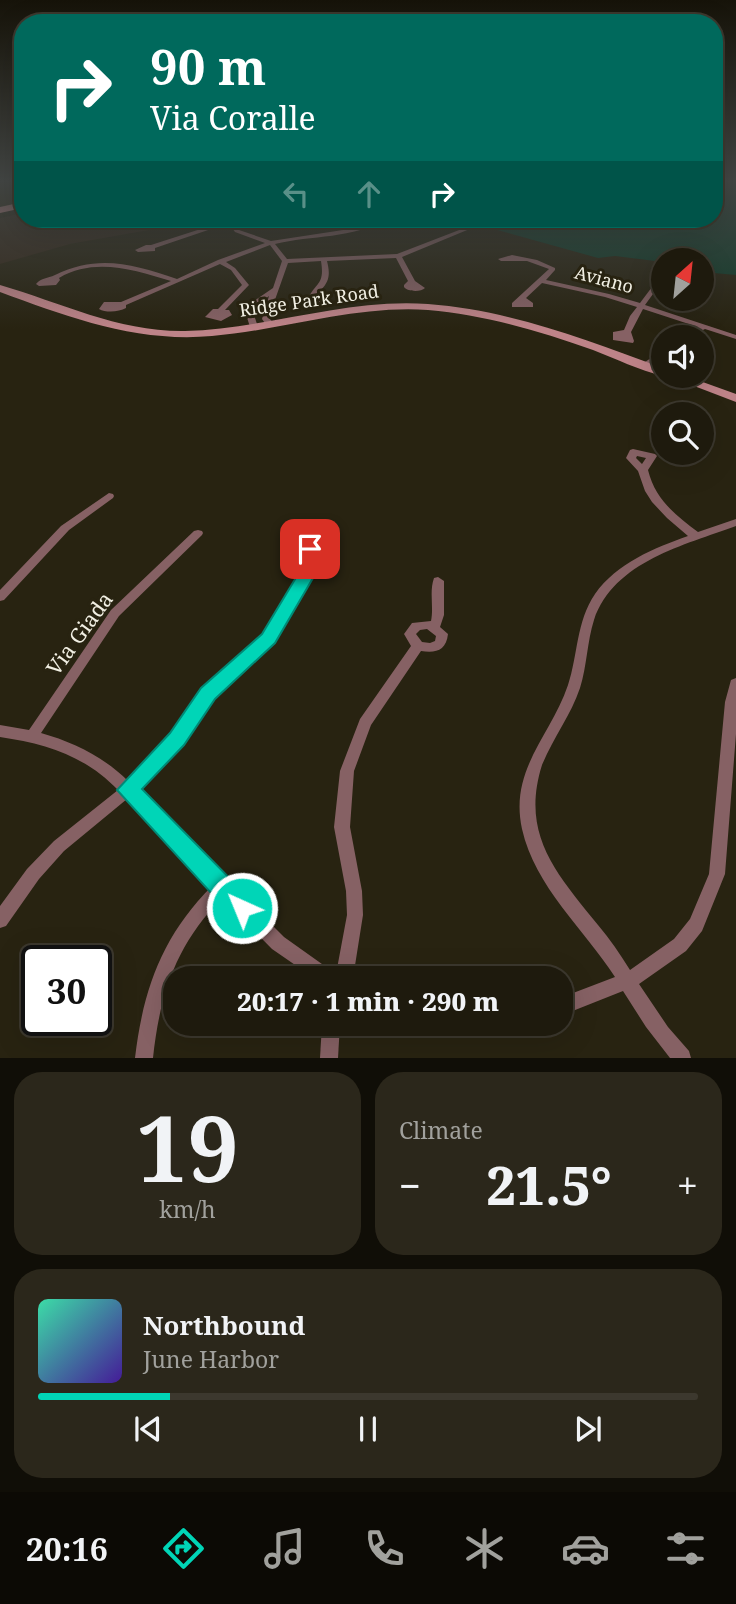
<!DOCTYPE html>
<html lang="en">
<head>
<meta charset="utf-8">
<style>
  :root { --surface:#1e1a0d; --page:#2b271b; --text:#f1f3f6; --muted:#a1a19d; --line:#3c382e; --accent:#00d5b7 }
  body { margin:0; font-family:"Noto Serif",serif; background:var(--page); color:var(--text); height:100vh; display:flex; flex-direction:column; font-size:26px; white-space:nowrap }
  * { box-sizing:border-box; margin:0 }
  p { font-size:23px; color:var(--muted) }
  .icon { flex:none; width:38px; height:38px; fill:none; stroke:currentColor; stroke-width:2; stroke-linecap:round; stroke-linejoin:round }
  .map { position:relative; height:1058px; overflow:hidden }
  .sheet { display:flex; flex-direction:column; gap:14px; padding:14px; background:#100e07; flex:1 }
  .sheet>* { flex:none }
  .top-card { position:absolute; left:14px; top:14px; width:709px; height:214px; border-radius:28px; box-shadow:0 7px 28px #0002,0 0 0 2px var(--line); background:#00695c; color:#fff; overflow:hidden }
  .needle { width:46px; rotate:27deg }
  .fabs { position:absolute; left:651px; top:248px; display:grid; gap:14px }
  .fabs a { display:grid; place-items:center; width:63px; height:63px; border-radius:50%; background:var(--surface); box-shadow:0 7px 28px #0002,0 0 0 2px var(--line); font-size:35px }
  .speed { position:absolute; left:21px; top:945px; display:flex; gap:14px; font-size:35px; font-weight:700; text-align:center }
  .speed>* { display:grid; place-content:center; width:91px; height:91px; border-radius:50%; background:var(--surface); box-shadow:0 7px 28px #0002,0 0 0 2px var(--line); line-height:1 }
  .speed .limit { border:4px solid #111; border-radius:10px; background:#fff; color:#111 }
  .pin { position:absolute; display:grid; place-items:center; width:60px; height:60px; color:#fff; margin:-30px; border-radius:14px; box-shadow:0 4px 10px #0006 }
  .me { position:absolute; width:77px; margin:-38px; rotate:316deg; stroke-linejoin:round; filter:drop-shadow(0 0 5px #0008) }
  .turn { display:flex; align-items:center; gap:24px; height:147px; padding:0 21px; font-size:32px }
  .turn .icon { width:91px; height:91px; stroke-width:2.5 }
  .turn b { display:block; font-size:49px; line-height:60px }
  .lanes { display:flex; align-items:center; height:66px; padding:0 21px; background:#0003; justify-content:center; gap:35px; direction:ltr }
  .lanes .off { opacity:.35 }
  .big { font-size:52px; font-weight:800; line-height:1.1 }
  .sheet .card { flex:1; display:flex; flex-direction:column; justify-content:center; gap:10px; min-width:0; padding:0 24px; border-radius:28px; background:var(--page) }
  .sheet .dial { align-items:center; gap:0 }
  .dial b { font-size:91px; line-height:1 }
  .song { display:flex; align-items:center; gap:21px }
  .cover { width:84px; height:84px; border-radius:10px; background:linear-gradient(135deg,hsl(160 70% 55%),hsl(260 70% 35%)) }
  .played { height:7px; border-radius:4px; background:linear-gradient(90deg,var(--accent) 20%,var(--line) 20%) }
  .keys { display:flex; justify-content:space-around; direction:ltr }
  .heat { display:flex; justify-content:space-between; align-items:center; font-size:38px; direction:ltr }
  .sheet .tiles { flex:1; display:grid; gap:14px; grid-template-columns:1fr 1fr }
  .card:last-child { grid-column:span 2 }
  .trip { position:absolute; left:163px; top:966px; width:410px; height:70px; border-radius:28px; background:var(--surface); box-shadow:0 7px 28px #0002,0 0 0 2px var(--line); font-weight:800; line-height:70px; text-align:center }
  .tab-bar { display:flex; height:112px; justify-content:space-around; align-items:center; background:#0c0a05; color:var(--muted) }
  .tab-bar .icon { width:49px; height:49px }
  .tab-bar .current { color:var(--accent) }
  .tab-bar b { font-size:32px; color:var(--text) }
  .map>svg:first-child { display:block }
  .built { fill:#322c13 }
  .education { fill:#35281a }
  .green { fill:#103d2b }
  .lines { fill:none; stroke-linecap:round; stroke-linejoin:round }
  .street { fill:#866164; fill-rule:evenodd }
  .secondary { fill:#be8388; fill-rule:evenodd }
  .primary { fill:#ea9ea5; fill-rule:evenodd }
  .route { fill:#00d5b7; stroke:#008a77; stroke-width:2 }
  .labels { text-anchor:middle; stroke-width:6; stroke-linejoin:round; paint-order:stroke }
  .far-street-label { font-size:18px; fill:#f1efe3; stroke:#282311 }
  .street-label { font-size:21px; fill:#f1efe3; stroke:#282311 }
</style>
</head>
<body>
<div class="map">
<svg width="736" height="1058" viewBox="0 0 736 1058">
  <rect width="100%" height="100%" fill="#282311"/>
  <path class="built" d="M0 181H23V203L0 209Z"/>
  <path class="education" d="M23 213V219H177L149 230 70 244 0 264V218Z"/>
  <path class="green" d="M714 181H736V275L702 272V261L663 262 615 256 598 258 458 219H714Z"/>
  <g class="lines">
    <g class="street">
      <path d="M226 219H232L233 221 252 219 235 224 239 230 271 241 343 230 369 223 379 219H386C354 239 311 235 275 244L287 259 397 254 467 227 472 228 402 257 415 281 425 288C421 292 408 292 404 287V285L408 281 396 258 327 261C330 273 330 281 321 290L327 294 329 300C324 303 312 303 307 300 316 282 325 285 321 261L288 263 271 311 270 319 274 324 267 326 262 319 269 296 252 309 258 327 254 329 250 327 244 308 273 288 282 261 270 245 226 262 235 268 249 285 225 310H229L232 315 221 321 205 317 213 309H218L242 285 231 270 220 264 126 305V308C119 312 106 313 99 309L104 302H121L171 281C134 270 95 257 59 278L60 280 56 285 39 286 36 284C42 277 47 279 55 275 98 254 133 264 177 279L218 260 265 243 235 232 230 225 214 228 155 248V251L138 252 135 250 146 245H151L210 226 228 222Z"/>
      <path d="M512 255 537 260 555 268V270L546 280 609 294 640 303 652 287 651 282 663 280V284L657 285 658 287 645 305 736 335V339L705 329 686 338H675L698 327 643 309 631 332 634 341 633 343 613 340V332L624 330 630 316 637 307 605 297 542 283 526 298 533 303V307H512V303L549 269 527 261H501L498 259Z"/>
      <path d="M660 352H663V357L648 368H642V364Z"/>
      <path d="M633 449 655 454 657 456 648 470C655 499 675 515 698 532L736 519V526C685 545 614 561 594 620 587 642 587 666 580 688 571 715 553 738 542 765 520 835 557 874 598 925 610 939 620 954 630 970L674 939 690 919 709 874 725 702 731 680 736 678V734L725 874 702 931 686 951 639 984 668 1027 689 1051 691 1058H670L646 1027 623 991 560 1016V998L615 977C584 929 535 887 522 829 509 769 551 736 568 685 578 655 576 622 595 594 617 563 654 548 688 536L667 518 652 502 645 491 638 471 626 458 630 450ZM637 456 646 458 642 464 636 458Z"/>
      <path d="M109 493 113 494 114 496 113 498 69 530 4 600 0 601V590L61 526Z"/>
      <path d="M198 530 202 531 203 533 202 535 119 616 41 733C73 742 104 757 128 781L156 753 203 689 265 635 288 602 305 566 302 552C309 544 319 543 330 546L334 559 333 562 315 568 299 603 273 641 213 697 166 761 137 790 284 937 336 974 347 915 346 891 334 827 340 771 360 719 411 646 404 634 412 623 431 621C434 607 429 592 434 578L438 577 444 581V615L440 627 448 634C446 651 436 653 421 651L371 725 354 771 350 827 362 891 363 915 353 978H314L272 949 222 898C176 945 160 993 153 1058H135C143 990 162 936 212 886L127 799 64 851 39 879 6 926 0 928V906L27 869 54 841 118 790C84 755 46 744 0 737V725L29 730 111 610 194 531ZM318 551H321L323 557 315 560 313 553ZM427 629 436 636 435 641 430 643 422 642 416 634 420 630Z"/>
      <path d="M322 1024H340L338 1058H320Z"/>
    </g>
    <g class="secondary">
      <path d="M0 285C62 303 119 332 185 331 266 329 346 298 428 304 510 310 587 340 663 368V376C639 370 616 359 593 350 539 331 485 315 428 310 355 305 284 330 212 336 137 343 68 317 0 292Z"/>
      <path d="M668 376H686L736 394V402Z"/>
    </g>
    <path class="primary" d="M23 202V208L0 213V207Z"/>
  </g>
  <linearGradient id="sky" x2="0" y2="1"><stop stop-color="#161309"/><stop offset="0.55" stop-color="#424543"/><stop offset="1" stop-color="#424543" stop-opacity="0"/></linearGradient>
  <rect width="736" height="329" fill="url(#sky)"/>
  <path class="route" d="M310 543 318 549 315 559 320 566 275 643 215 699 184 745 142 789 251 900 254 908 251 917 242 920 233 917 117 790 170 733 201 688 262 634 303 566 299 559 302 549Z"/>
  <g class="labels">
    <g class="far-street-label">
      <text transform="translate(604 280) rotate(15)" y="6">Aviano</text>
      <text transform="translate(309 301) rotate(-8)" y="6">Ridge Park Road</text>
    </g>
    <g class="street-label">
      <text transform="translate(80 634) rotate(-54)" y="7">Via Giada</text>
    </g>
  </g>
</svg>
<div class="fabs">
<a><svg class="needle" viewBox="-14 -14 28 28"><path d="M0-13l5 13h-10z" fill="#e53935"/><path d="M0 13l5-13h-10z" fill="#a1a19d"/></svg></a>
<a><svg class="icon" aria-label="sound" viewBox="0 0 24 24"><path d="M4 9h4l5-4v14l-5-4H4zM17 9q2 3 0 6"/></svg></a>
<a><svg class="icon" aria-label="search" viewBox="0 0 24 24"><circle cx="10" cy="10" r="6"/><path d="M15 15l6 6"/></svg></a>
</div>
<div class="speed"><div class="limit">30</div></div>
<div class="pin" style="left:310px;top:549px;background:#d93025"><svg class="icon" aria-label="arrive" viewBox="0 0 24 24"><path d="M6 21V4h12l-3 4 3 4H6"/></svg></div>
<svg class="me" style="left:242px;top:908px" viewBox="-20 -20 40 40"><circle r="17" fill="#00d5b7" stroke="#fff" stroke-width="3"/><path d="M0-11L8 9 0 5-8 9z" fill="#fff"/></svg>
<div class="trip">20:17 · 1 min · 290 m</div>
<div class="top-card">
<div class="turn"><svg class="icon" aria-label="right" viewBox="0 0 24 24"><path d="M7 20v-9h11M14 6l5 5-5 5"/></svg><div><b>90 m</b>Via Coralle</div></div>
<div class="lanes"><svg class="icon off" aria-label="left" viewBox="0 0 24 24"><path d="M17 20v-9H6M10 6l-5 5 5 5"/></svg><svg class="icon off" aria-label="ahead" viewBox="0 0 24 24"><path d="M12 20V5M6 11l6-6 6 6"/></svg><svg class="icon" aria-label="right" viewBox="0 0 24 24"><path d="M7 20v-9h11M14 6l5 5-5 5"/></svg></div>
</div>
</div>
<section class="sheet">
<div class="tiles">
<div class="card dial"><b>19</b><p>km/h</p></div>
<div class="card"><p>Climate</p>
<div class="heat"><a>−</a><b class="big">21.5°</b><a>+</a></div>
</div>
<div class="card">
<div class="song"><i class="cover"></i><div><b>Northbound</b><p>June Harbor</p></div></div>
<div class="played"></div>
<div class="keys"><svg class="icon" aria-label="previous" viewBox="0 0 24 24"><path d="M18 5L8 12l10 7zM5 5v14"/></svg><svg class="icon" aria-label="pause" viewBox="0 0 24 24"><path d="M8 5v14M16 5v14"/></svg><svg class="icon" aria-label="next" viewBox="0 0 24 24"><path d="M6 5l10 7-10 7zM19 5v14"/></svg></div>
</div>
</div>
</section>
<nav class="tab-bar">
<b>20:16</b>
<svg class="icon current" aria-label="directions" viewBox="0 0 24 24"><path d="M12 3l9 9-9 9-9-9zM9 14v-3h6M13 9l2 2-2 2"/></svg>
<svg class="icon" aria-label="music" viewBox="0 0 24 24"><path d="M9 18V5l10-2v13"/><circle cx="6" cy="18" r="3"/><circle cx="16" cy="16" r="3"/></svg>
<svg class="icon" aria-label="phone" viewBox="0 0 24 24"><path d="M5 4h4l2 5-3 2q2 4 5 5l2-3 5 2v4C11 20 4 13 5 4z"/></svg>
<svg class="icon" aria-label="climate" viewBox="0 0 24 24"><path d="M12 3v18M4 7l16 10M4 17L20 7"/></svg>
<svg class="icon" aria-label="car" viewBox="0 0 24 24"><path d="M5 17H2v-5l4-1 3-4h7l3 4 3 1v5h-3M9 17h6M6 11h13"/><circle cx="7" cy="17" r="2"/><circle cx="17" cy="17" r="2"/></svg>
<svg class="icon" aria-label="filters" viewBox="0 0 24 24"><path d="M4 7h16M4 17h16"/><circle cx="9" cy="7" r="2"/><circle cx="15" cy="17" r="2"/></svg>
</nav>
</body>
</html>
